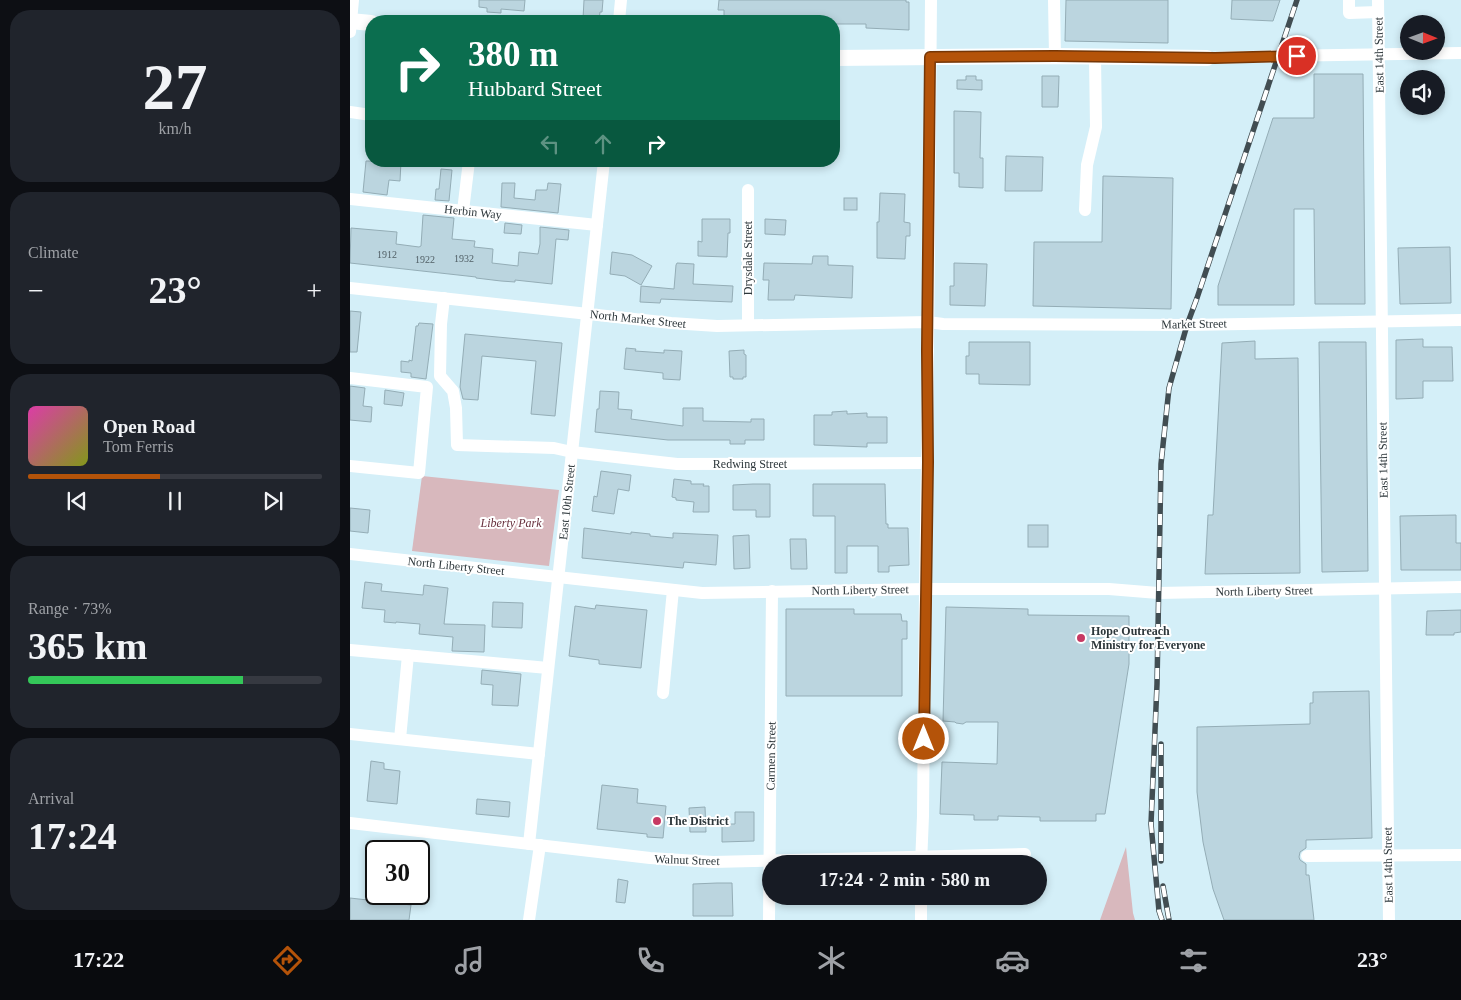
<!DOCTYPE html>
<html lang="en">
<head>
<meta charset="utf-8">
<style>
  :root { --surface:#171b24; --page:#20242c; --text:#f1f3f6; --muted:#9ea1a6; --line:#363941; --accent:#b45309 }
  body { margin:0; font-family:Georgia,serif; background:var(--page); color:var(--text); height:100vh; display:flex; flex-direction:column; font-size:19px; white-space:nowrap }
  * { box-sizing:border-box; margin:0 }
  p { font-size:16px; color:var(--muted) }
  .icon { flex:none; width:28px; height:28px; fill:none; stroke:currentColor; stroke-width:2; stroke-linecap:round; stroke-linejoin:round }
  .map { position:relative; flex:1; overflow:hidden }
  .drawer { display:flex; flex-direction:column; gap:10px; padding:10px; background:#0d0f14; width:350px }
  .drawer>* { flex:none }
  .top-card { position:absolute; left:15px; top:15px; width:475px; height:152px; border-radius:20px; box-shadow:0 2px 8px #0003; background:#0b6e4f; color:#fff; overflow:hidden }
  .needle { width:32px; rotate:91deg }
  .controls { position:absolute; left:1050px; top:15px; display:grid; gap:10px }
  .controls a { display:grid; place-items:center; width:45px; height:45px; border-radius:50%; background:var(--surface); box-shadow:0 2px 8px #0003; font-size:25px }
  .speed { position:absolute; left:15px; top:840px; display:flex; gap:10px; font-size:25px; font-weight:700; text-align:center }
  .speed>* { display:grid; place-content:center; width:65px; height:65px; border-radius:50%; background:var(--surface); box-shadow:0 2px 8px #0003; line-height:1 }
  .speed .limit { border:2px solid #111; border-radius:8px; background:#fff; color:#111 }
  .pin { position:absolute; display:grid; place-items:center; width:42px; height:42px; color:#fff; margin:-21px; border:2px solid #fff; border-radius:50%; box-shadow:0 1px 5px #0007 }
  .me { position:absolute; width:55px; margin:-28px; rotate:0deg; stroke-linejoin:round; filter:drop-shadow(0 0 4px #0008) }
  .turn { display:flex; align-items:center; gap:18px; height:105px; padding:0 20px; font-size:22px }
  .turn .icon { width:65px; height:65px; stroke-width:2.5 }
  .turn b { display:block; font-size:35px; line-height:42px }
  .lanes { display:flex; align-items:center; height:48px; padding:0 20px; background:#0003; justify-content:center; gap:25px; direction:ltr }
  .lanes .off { opacity:.35 }
  .big { font-size:38px; font-weight:700; line-height:1.1 }
  .drawer .card { flex:1; display:flex; flex-direction:column; justify-content:center; gap:8px; min-width:0; padding:0 18px; border-radius:20px; background:var(--page) }
  .drawer .dial { align-items:center; gap:0 }
  .dial b { font-size:65px; line-height:1 }
  .song { display:flex; align-items:center; gap:15px }
  .cover { width:60px; height:60px; border-radius:8px; background:linear-gradient(135deg,hsl(320 70% 55%),hsl(70 70% 35%)) }
  .played { height:5px; border-radius:2px; background:linear-gradient(90deg,var(--accent) 45%,var(--line) 45%) }
  .keys { display:flex; justify-content:space-around; direction:ltr }
  .heat { display:flex; justify-content:space-between; align-items:center; font-size:28px; direction:ltr }
  .charge { height:8px; border-radius:4px; background:linear-gradient(90deg,#34c759 73%,var(--line) 0) }
  .trip { position:absolute; left:412px; top:855px; width:285px; height:50px; border-radius:25px; background:var(--surface); box-shadow:0 2px 8px #0003; font-weight:700; line-height:50px; text-align:center }
  .tab-bar { display:flex; height:80px; justify-content:space-around; align-items:center; background:#090b0e; color:var(--muted) }
  .tab-bar .icon { width:35px; height:35px }
  .tab-bar .current { color:var(--accent) }
  .tab-bar b { font-size:22px; color:var(--text) }
  main { display:flex; flex:1; min-height:0 }
  .map>svg:first-child { display:block }
  .green { fill:#d8b8bd }
  .building { fill:#bbd5df; stroke:#94adb6 }
  .lines { fill:none; stroke-linecap:round; stroke-linejoin:round }
  .minor { stroke:#fff; stroke-width:12 }
  .major { stroke:#fff; stroke-width:16 }
  .rail-casing { stroke:#414d52; stroke-width:5.5 }
  .rail { stroke:#fff; stroke-width:4; stroke-dasharray:11; stroke-linecap:butt }
  .route-casing { stroke:#753606; stroke-width:12 }
  .route { stroke:#b45309; stroke-width:9 }
  .poi-dot { fill:#c73963; stroke:#fff; stroke-width:2 }
  .labels { text-anchor:middle; stroke-width:4; stroke-linejoin:round; paint-order:stroke }
  .number-label { font-size:10px; fill:#505e64 }
  .street-label { font-size:12px; fill:#2d373b; stroke:#fff }
  .park-label { font-size:12px; font-style:italic; fill:#672f3c; stroke:#fff }
  .poi-label { font-size:12px; font-weight:bold; fill:#2d373b; stroke:#fff; text-anchor:start }
</style>
</head>
<body>
<main>
<section class="drawer">
<div class="card dial"><b>27</b><p>km/h</p></div>
<div class="card"><p>Climate</p>
<div class="heat"><a>−</a><b class="big">23°</b><a>+</a></div>
</div>
<div class="card">
<div class="song"><i class="cover"></i><div><b>Open Road</b><p>Tom Ferris</p></div></div>
<div class="played"></div>
<div class="keys"><svg class="icon" aria-label="previous" viewBox="0 0 24 24"><path d="M18 5L8 12l10 7zM5 5v14"/></svg><svg class="icon" aria-label="pause" viewBox="0 0 24 24"><path d="M8 5v14M16 5v14"/></svg><svg class="icon" aria-label="next" viewBox="0 0 24 24"><path d="M6 5l10 7-10 7zM19 5v14"/></svg></div>
</div>
<div class="card"><p>Range · 73%</p><b class="big">365 km</b><div class="charge"></div></div>
<div class="card"><p>Arrival</p><b class="big">17:24</b></div>
</section>
<div class="map">
<svg width="1111" height="920" viewBox="0 0 1111 920">
  <rect width="100%" height="100%" fill="#d4eff8"/>
  <g class="green">
    <path d="M72 476 209 490 199 566 62 551Z"/>
    <path d="M776 847 783 913 785 920H750Z"/>
  </g>
  <g class="building">
    <path d="M129 0H175L174 11 151 9V13L137 12V8L129 7Z"/>
    <path d="M234 0H253L252 12H250L249 20 233 19Z"/>
    <path d="M369 0H556V2H559V30L516 28V24H484V21H374V10H368Z"/>
    <path d="M716 0H818V43L715 41Z"/>
    <path d="M882 0H930L923 21 881 19Z"/>
    <path d="M964 74H1013L1015 304H965L964 209H944V305H868V286L923 118H964Z"/>
    <path d="M616 76H626V80H632V90L607 89V80H616Z"/>
    <path d="M692 76H709L708 107H692Z"/>
    <path d="M604 111 631 112 630 158H633V188L609 187V173H604Z"/>
    <path d="M656 156 693 157 692 191H655Z"/>
    <path d="M16 161H51L50 181 39 180 37 195 13 192Z"/>
    <path d="M91 169 102 170 99 201 85 200 86 189H89Z"/>
    <path d="M753 176 823 178 821 309 683 306 684 242H752Z"/>
    <path d="M152 183H165L164 198 185 200 186 190H197L198 183 211 184 208 213 151 207Z"/>
    <path d="M530 193 555 194 554 222 560 223V236H556L555 259 527 258V222H529Z"/>
    <rect x="494" y="198" width="13" height="12"/>
    <path d="M73 215 104 218 102 239 125 241 124 247 143 249 142 263 168 266 169 252 188 254 190 244V227L219 230 218 240 206 239 202 284 165 280V282L151 281 126 278V277L0 263 1 228 47 232 46 244 69 247 71 246Z"/>
    <path d="M352 219H380V233H378L377 257 348 256V241L352 242Z"/>
    <path d="M415 219 436 220 435 235 415 234Z"/>
    <path d="M155 223 172 225 171 234 154 233Z"/>
    <path d="M1100 247 1101 303 1050 304 1048 248Z"/>
    <path d="M262 252 282 255 302 266 291 285 275 276 260 274Z"/>
    <path d="M463 256H478V265L503 266 502 298 445 295 444 300H418L419 280H413L414 263 462 264Z"/>
    <path d="M327 263 344 264 343 284 383 286 382 302 311 299 310 303 290 302 291 286 324 289 326 265Z"/>
    <path d="M604 263 637 264 635 306 600 305V286H604Z"/>
    <path d="M0 311 11 312 7 352H0Z"/>
    <path d="M69 323 83 324 76 379 61 377V373L51 372V361L59 362V360L62 361 66 326H68Z"/>
    <path d="M115 334 212 343 205 416 181 414 186 361 132 356 128 400 113 399 110 387Z"/>
    <path d="M1073 339V347H1102L1103 381H1073V398L1046 399V340Z"/>
    <path d="M905 341V359L948 358 950 573 855 574 858 515H863L872 343Z"/>
    <path d="M619 342H680V385L629 384V374H616V356H619Z"/>
    <path d="M969 342H1016L1018 571 972 572Z"/>
    <path d="M276 348 286 349 285 351 314 353V350L332 351 330 380 313 379V373L274 369Z"/>
    <path d="M394 350V354L396 355V377H393V379H383V377H380L379 351Z"/>
    <path d="M0 386 15 388 13 406 22 407 21 422 0 420Z"/>
    <path d="M35 390 54 393 52 406 34 404Z"/>
    <path d="M250 391 269 392 268 409 282 410 281 419 333 426V408H353V421L401 422V419H414V440H395V444H380V440H318L245 432 247 409H249Z"/>
    <path d="M497 411V414L517 413V417H537V443H517V447L464 445V415H482V412Z"/>
    <path d="M251 471 281 475 279 491 268 489 264 514 242 511 244 496 247 497Z"/>
    <path d="M324 479 341 481V484H354L353 486H359V512H343L344 502 326 500V498L322 497Z"/>
    <path d="M403 484H420V517H406V510H383V485Z"/>
    <path d="M463 484H535L536 524H538V528H558L559 565 539 566V572H528V546H497V573H485V516H463Z"/>
    <path d="M0 508 20 510 18 533 0 531Z"/>
    <path d="M1106 515V543H1111V570H1051L1050 516Z"/>
    <rect x="678" y="525" width="20" height="22"/>
    <path d="M234 528 281 534V532L300 534V536L323 538V533L368 535 366 565 334 562 333 568 232 558Z"/>
    <path d="M399 535 400 568 384 569 383 536Z"/>
    <path d="M440 539H456L457 569H441Z"/>
    <path d="M15 582 32 584 31 591 73 595 74 585 98 588 94 624 135 625 134 652 102 651 103 637 69 634 70 624 46 622V623L34 622 35 610 12 608Z"/>
    <path d="M143 602 173 603 172 628 142 627Z"/>
    <path d="M246 605 297 610 291 668 249 664V660L219 656 225 606 245 609Z"/>
    <path d="M596 607 678 609V615L779 616V664L755 814H746V821H690V817L648 816V820H624V815L590 814 592 762 647 764 648 722H616L613 724 606 723 605 722 593 721Z"/>
    <path d="M436 609H504V614H551L552 621H557V639H552V696H436Z"/>
    <path d="M1111 610V632L1104 633V635H1076L1077 611Z"/>
    <path d="M132 670 171 674 168 706 142 705 143 685 131 684Z"/>
    <path d="M1019 691 1022 838 956 840V848L950 852 949 857 950 860 956 864V875H959L964 920H874L863 889 853 842 847 792V727L960 724V703H963V692Z"/>
    <path d="M21 761 34 763V769L50 771 47 804 17 801Z"/>
    <path d="M252 785 288 789 287 803 316 806 313 838 297 837V834L247 829Z"/>
    <path d="M127 799 160 802 159 817 126 814Z"/>
    <path d="M355 807 356 832H340L339 808Z"/>
    <path d="M385 812H404V841L372 842V824H385Z"/>
    <path d="M268 879 278 881 275 903 266 902Z"/>
    <path d="M367 883H382L383 916H343V884Z"/>
    <path d="M0 898 61 905 59 920H0Z"/>
  </g>
  <g class="lines">
    <g class="minor">
      <path d="M704 0 705 56"/>
      <path d="M999 0V13L1028 12"/>
      <path d="M1028 0 1039 920"/>
      <path d="M269 21 271 0"/>
      <path d="M0 32 3 0"/>
      <path d="M857 58 928 56 1111 53"/>
      <path d="M0 112 21 115"/>
      <path d="M398 190V325"/>
      <path d="M0 199 247 225"/>
      <path d="M735 210 737 165 746 127 745 57"/>
      <path d="M113 211 119 161"/>
      <path d="M0 288 321 323 367 326 578 322 593 324 837 325 1111 320"/>
      <path d="M94 298 91 324 90 376 103 391 106 408 107 445 204 448 222 452 327 464 577 463"/>
      <path d="M0 378 77 387 69 473 0 466"/>
      <path d="M0 554 352 593 575 589H759L808 593 1111 587"/>
      <path d="M0 650 198 668"/>
      <path d="M313 693 323 590"/>
      <path d="M0 734 189 754"/>
      <path d="M50 739 58 655"/>
      <path d="M0 823 300 858 363 862 675 854"/>
      <path d="M179 844 254 161"/>
      <path d="M957 856 1111 855"/>
      <path d="M571 864 573 816 575 589 577 463 581 0"/>
      <path d="M571 896V920"/>
      <path d="M179 920 190 845"/>
      <path d="M419 920 422 591"/>
    </g>
    <g class="major">
      <path d="M0 21 21 23"/>
      <path d="M484 58 705 56 857 58"/>
    </g>
    <g class="rail-casing">
      <g id="rail">
        <path d="M811 744V861"/>
        <path d="M813 886 819 920"/>
        <path d="M812 920 809 911 801 824 807 684 811 464 819 388 837 325 847 298 947 0"/>
      </g>
    </g>
    <use href="#rail" class="rail"/>
  </g>
  <g class="lines">
    <g class="route-casing">
      <path id="route" d="M574 739 578 462 577 351 580 57 705 56 865 58 947 56"/>
    </g>
    <use href="#route" class="route"/>
  </g>
  <g class="poi-dot">
    <circle cx="731" cy="638" r="5"/>
    <circle cx="307" cy="821" r="5"/>
  </g>
  <g class="labels">
    <g class="number-label">
      <text x="37" y="258">1912</text>
      <text x="114" y="262">1932</text>
      <text x="75" y="263">1922</text>
    </g>
    <g class="street-label">
      <text transform="translate(1029 55) rotate(-91)" y="4">East 14th Street</text>
      <text transform="translate(123 212) rotate(6)" y="4">Herbin Way</text>
      <text transform="translate(398 258) rotate(-90)" y="4">Drysdale Street</text>
      <text transform="translate(288 319) rotate(6)" y="4">North Market Street</text>
      <text transform="translate(844 324) rotate(-1)" y="4">Market Street</text>
      <text transform="translate(1033 460) rotate(-91)" y="4">East 14th Street</text>
      <text x="400" y="468">Redwing Street</text>
      <text transform="translate(217 502) rotate(-84)" y="4">East 10th Street</text>
      <text transform="translate(106 566) rotate(6)" y="4">North Liberty Street</text>
      <text transform="translate(510 590) rotate(-1)" y="4">North Liberty Street</text>
      <text transform="translate(914 591) rotate(-1)" y="4">North Liberty Street</text>
      <text transform="translate(421 756) rotate(-89)" y="4">Carmen Street</text>
      <text transform="translate(337 860) rotate(2)" y="4">Walnut Street</text>
      <text transform="translate(1038 865) rotate(-91)" y="4">East 14th Street</text>
    </g>
    <g class="park-label">
      <text x="161" y="527">Liberty Park</text>
    </g>
    <g class="poi-label">
      <text x="741" y="635">Hope Outreach<tspan x="741" dy="14">Ministry for Everyone</tspan></text>
      <text x="317" y="825">The District</text>
    </g>
  </g>
</svg>
<div class="controls">
<a><svg class="needle" viewBox="-14 -14 28 28"><path d="M0-13l5 13h-10z" fill="#e53935"/><path d="M0 13l5-13h-10z" fill="#9ea1a6"/></svg></a>
<a><svg class="icon" aria-label="sound" viewBox="0 0 24 24"><path d="M4 9h4l5-4v14l-5-4H4zM17 9q2 3 0 6"/></svg></a>
</div>
<div class="speed"><div class="limit">30</div></div>
<div class="pin" style="left:947px;top:56px;background:#d93025"><svg class="icon" aria-label="arrive" viewBox="0 0 24 24"><path d="M6 21V4h12l-3 4 3 4H6"/></svg></div>
<svg class="me" style="left:574px;top:739px" viewBox="-20 -20 40 40"><circle r="17" fill="#b45309" stroke="#fff" stroke-width="3"/><path d="M0-11L8 9 0 5-8 9z" fill="#fff"/></svg>
<div class="trip">17:24 · 2 min · 580 m</div>
<div class="top-card">
<div class="turn"><svg class="icon" aria-label="right" viewBox="0 0 24 24"><path d="M7 20v-9h11M14 6l5 5-5 5"/></svg><div><b>380 m</b>Hubbard Street</div></div>
<div class="lanes"><svg class="icon off" aria-label="left" viewBox="0 0 24 24"><path d="M17 20v-9H6M10 6l-5 5 5 5"/></svg><svg class="icon off" aria-label="ahead" viewBox="0 0 24 24"><path d="M12 20V5M6 11l6-6 6 6"/></svg><svg class="icon" aria-label="right" viewBox="0 0 24 24"><path d="M7 20v-9h11M14 6l5 5-5 5"/></svg></div>
</div>
</div>
</main>
<nav class="tab-bar">
<b>17:22</b>
<svg class="icon current" aria-label="directions" viewBox="0 0 24 24"><path d="M12 3l9 9-9 9-9-9zM9 14v-3h6M13 9l2 2-2 2"/></svg>
<svg class="icon" aria-label="music" viewBox="0 0 24 24"><path d="M9 18V5l10-2v13"/><circle cx="6" cy="18" r="3"/><circle cx="16" cy="16" r="3"/></svg>
<svg class="icon" aria-label="phone" viewBox="0 0 24 24"><path d="M5 4h4l2 5-3 2q2 4 5 5l2-3 5 2v4C11 20 4 13 5 4z"/></svg>
<svg class="icon" aria-label="climate" viewBox="0 0 24 24"><path d="M12 3v18M4 7l16 10M4 17L20 7"/></svg>
<svg class="icon" aria-label="car" viewBox="0 0 24 24"><path d="M5 17H2v-5l4-1 3-4h7l3 4 3 1v5h-3M9 17h6M6 11h13"/><circle cx="7" cy="17" r="2"/><circle cx="17" cy="17" r="2"/></svg>
<svg class="icon" aria-label="filters" viewBox="0 0 24 24"><path d="M4 7h16M4 17h16"/><circle cx="9" cy="7" r="2"/><circle cx="15" cy="17" r="2"/></svg>
<b>23°</b>
</nav>
</body>
</html>
